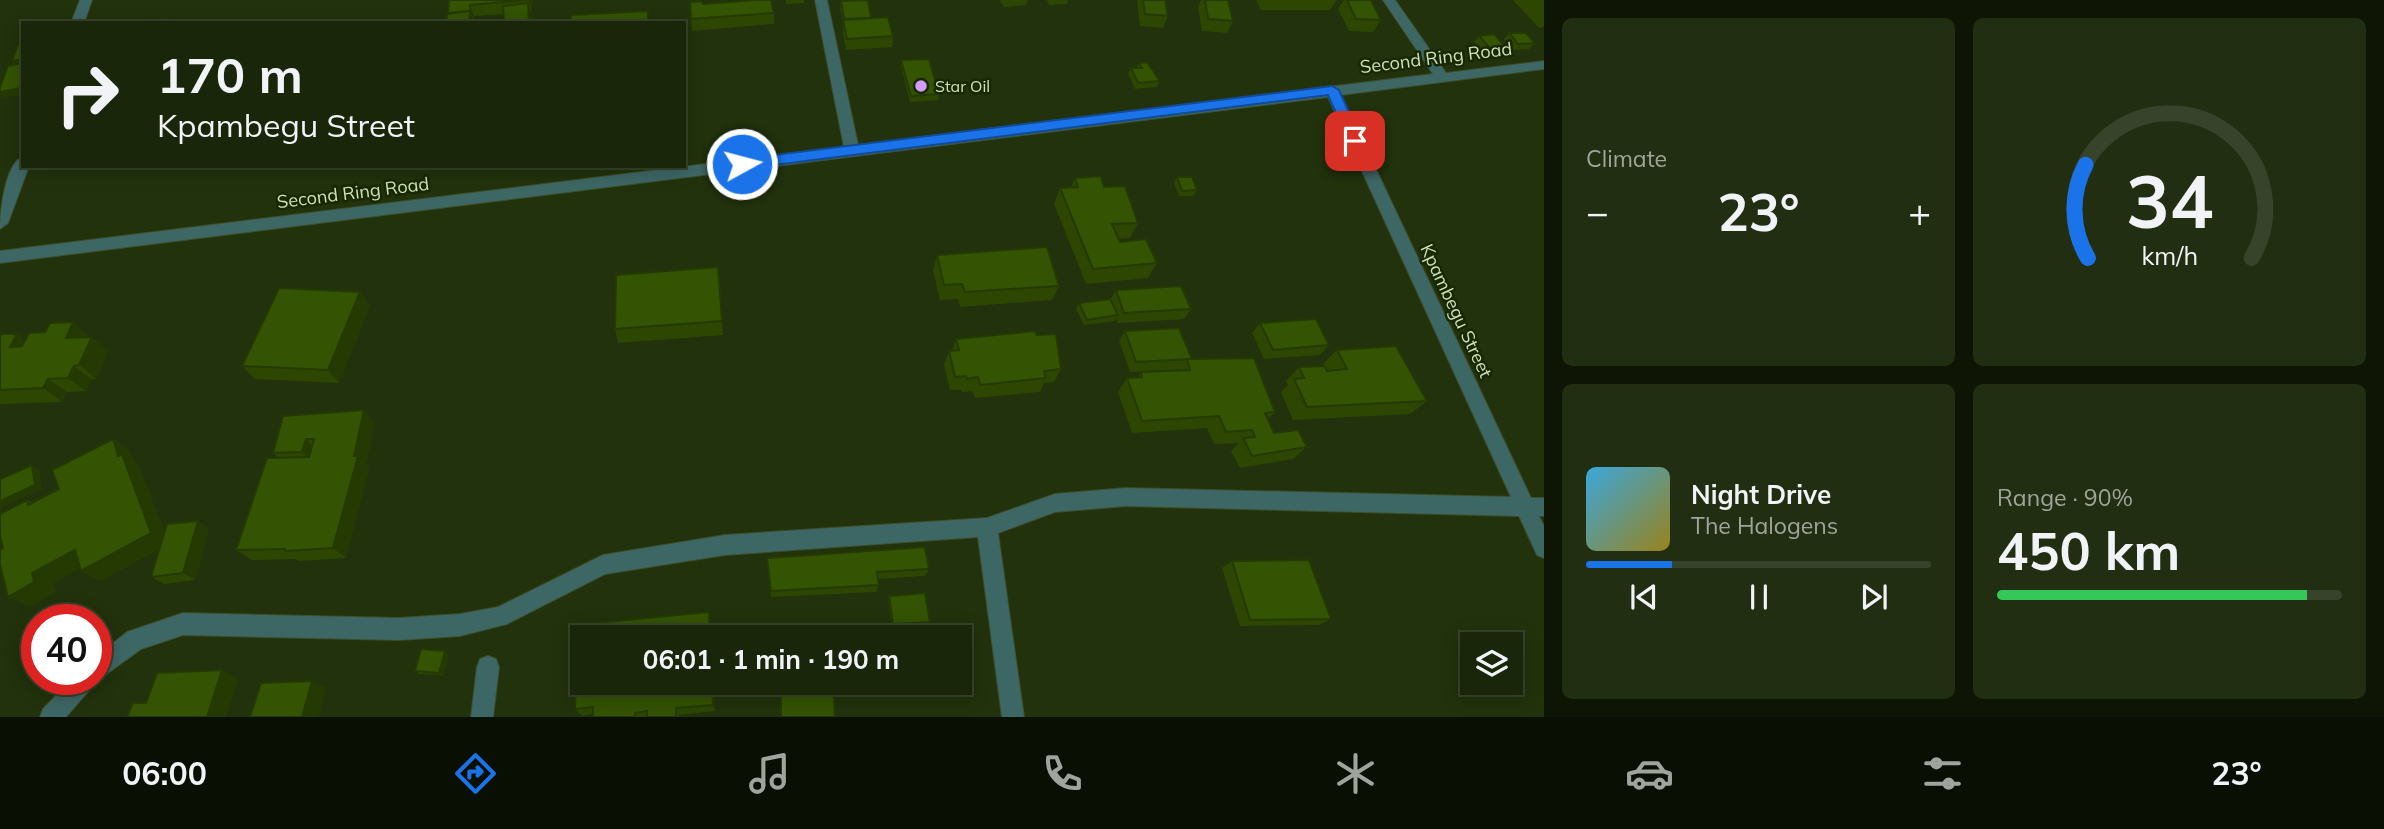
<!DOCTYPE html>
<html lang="en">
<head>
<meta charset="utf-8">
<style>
  :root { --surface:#192609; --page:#222e12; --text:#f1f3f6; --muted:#9fa59c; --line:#37432a; --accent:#1a73e8 }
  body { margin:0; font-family:Mulish,sans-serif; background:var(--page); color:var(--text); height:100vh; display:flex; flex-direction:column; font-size:26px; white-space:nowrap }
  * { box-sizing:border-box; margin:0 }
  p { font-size:23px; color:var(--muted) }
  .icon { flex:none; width:38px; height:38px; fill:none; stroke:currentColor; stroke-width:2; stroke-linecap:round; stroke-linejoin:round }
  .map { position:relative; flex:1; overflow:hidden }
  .drawer { display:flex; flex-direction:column; gap:18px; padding:18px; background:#0e1505; width:840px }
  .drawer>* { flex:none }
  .guide { position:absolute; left:21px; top:21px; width:665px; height:147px; border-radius:0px; box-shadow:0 4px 18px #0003,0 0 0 2px var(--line); background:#192609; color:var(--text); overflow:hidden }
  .tools { position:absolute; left:1460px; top:632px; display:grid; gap:14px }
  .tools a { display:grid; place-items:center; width:63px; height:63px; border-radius:0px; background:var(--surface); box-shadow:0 4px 18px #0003,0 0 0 2px var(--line); font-size:35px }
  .speed { position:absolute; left:21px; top:604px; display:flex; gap:14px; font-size:35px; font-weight:700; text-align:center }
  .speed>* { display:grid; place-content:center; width:91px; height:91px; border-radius:50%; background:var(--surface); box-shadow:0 4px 18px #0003,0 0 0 2px var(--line); line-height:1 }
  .speed .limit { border:10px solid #d22; background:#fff; color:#111 }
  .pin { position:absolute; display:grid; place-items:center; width:60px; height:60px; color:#fff; margin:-30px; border-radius:14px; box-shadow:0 4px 10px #0006 }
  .me { position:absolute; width:77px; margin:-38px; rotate:83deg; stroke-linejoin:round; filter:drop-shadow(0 0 5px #0008) }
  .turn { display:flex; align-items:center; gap:24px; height:147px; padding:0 21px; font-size:32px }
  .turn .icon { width:91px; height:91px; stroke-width:2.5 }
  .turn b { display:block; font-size:49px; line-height:60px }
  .big { font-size:52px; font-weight:700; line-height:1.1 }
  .drawer .card { flex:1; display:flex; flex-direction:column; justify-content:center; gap:10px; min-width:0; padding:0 24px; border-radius:10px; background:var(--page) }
  .drawer .dial { align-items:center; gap:0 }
  .dial svg { height:182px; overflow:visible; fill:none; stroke:var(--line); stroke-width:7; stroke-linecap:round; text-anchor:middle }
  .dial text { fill:var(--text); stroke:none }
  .song { display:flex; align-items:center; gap:21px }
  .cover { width:84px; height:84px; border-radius:10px; background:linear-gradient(135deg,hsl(200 70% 55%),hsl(50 70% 35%)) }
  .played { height:7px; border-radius:4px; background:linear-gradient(90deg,var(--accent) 25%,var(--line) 25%) }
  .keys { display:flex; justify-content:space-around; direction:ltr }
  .heat { display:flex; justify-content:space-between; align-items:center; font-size:38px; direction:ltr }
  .charge { height:10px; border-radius:5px; background:linear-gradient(90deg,#34c759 90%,var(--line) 0) }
  .drawer .tiles { flex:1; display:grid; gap:18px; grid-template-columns:repeat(2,1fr) }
  .trip { position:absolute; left:570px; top:625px; width:402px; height:70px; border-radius:0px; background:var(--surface); box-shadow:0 4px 18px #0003,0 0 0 2px var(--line); font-weight:700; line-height:70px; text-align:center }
  .dock { display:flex; height:112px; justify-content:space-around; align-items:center; background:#0a0f04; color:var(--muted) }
  .dock .icon { width:49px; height:49px }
  .dock .current { color:var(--accent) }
  .dock b { font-size:32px; color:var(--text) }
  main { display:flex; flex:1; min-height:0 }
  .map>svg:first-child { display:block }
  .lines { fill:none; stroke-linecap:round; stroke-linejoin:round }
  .minor-casing { stroke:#3d4e28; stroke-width:2 }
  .minor { fill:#3d6765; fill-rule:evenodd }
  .wall { fill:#2d4703 }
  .shaded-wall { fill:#243a02 }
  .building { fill:#345303; stroke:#243a02; stroke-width:2 }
  .route { fill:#1a73e8; stroke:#114b97; stroke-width:2 }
  .poi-dot { fill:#d49cfc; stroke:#172802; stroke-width:2.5 }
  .labels { text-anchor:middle; stroke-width:5; stroke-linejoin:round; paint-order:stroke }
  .far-poi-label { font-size:16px; fill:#cde0bb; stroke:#172802; text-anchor:start }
  .street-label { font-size:18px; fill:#cde0bb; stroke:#172802 }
</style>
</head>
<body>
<main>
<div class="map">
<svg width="1544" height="717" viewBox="0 0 1544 717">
  <rect width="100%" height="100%" fill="#21320c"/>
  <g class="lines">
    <g class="minor-casing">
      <g id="minor">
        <path d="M80 0H92L84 23H71Z"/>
        <path d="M815 0H827L858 145 1433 74 1383 0H1395L1446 73 1544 61V69L1341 95 1531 498H1544V516H1539L1544 526V558L1537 555 1519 516 1126 506 1055 512 998 533 1024 717H1002L978 537 725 555 605 574 507 624 460 636 399 640 183 635 141 649 97 681 66 717H40L43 709 72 679H96V657L127 632 183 613 399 618 460 614 498 607 603 555 725 535 987 518 1055 494 1126 488 1511 497 1328 97 0 263V251L844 147Z"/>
        <path d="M23 157V166H29L8 223 0 229C0 212 5 163 23 157Z"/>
        <path d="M488 656 496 659 499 667 493 717H471L477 667 480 659Z"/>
      </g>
    </g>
    <use href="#minor" class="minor"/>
  </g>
  <g class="wall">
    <path d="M449 0H533L531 12 533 20 504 14 474 16V23L448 13Z"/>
    <path d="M786 0H804V3L786 4Z"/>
    <path d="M1000 0H1028L1026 5 1004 7Z"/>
    <path d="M1047 0H1068L1067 4 1049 5Z"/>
    <path d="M1137 0H1165L1168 16 1163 28 1140 26Z"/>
    <path d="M1201 0H1228L1233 21 1227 33 1202 31 1198 7Z"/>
    <path d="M1256 0H1337L1330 10H1261Z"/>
    <path d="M1344 0H1371L1381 20 1373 32 1349 31 1338 9Z"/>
    <path d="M1513 0H1544V27L1539 28Z"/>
    <path d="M841 1 871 18 893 36 892 47 846 50 843 32V24L840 7Z"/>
    <path d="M690 2 774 13V24L692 31Z"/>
    <path d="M1509 33 1535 43 1529 49 1512 50 1504 39Z"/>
    <path d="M1479 36 1505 46 1500 52 1485 54 1474 42Z"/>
    <path d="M901 60 939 94 938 100 910 102 901 66Z"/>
    <path d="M1139 63 1160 81 1157 87 1135 89 1128 74 1131 68H1136Z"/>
    <path d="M65 166H85L66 168Z"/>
    <path d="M1177 177 1197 190 1193 196H1179L1174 183Z"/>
    <path d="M1075 178 1104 187 1138 223 1130 238 1118 239 1120 242 1157 263 1148 278 1086 284 1054 204 1060 188 1071 187Z"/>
    <path d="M937 255 1059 286 1052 300 960 307 958 299 940 300 933 270Z"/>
    <path d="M718 267 723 335 618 343 615 329Z"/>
    <path d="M1116 290 1191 309 1184 319 1118 323 1116 318 1115 321 1084 325 1076 309 1079 303 1110 300Z"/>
    <path d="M360 292 370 306 339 383 255 379 242 366Z"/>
    <path d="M1260 323 1329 345 1320 355 1264 359 1252 333Z"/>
    <path d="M1125 331 1192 359 1275 412 1268 419 1274 433 1307 447 1293 459 1240 468 1231 451 1239 443 1214 444 1207 428 1132 433 1118 392 1127 378H1137L1141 372 1178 370 1180 369 1130 372 1119 341Z"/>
    <path d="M0 334H17L25 340 90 337 109 351 96 379H91L86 391 67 392 62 402 0 404Z"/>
    <path d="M1037 335 1061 369 1054 382 1044 383 1040 392 975 398 972 391 962 392 961 390H950L944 365 949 351H952L956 339Z"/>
    <path d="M1337 350 1427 401 1410 414 1293 420 1281 392 1288 385 1286 381 1299 367 1324 366 1323 364Z"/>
    <path d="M364 410 375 423 366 464 369 468 346 558 299 561 296 559 252 560 236 550 279 458 273 453Z"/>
    <path d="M113 439 130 451 134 462 139 466 164 532 198 521 209 529 195 580 164 584 151 577 160 548 101 581 81 571 80 568 53 583 56 592 31 606 8 597 3 548 27 500 32 502 59 489Z"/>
    <path d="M767 558 929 569 925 576 878 579 879 585 876 592 771 597Z"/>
    <path d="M1232 561 1331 619 1319 625 1240 626 1222 568Z"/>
    <path d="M889 596 930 622 928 625 892 627 888 599Z"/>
    <path d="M445 651 449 654 443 675 419 674 415 671Z"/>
    <path d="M583 682H714L715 711 679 715V717H593V714L582 716 575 709Z"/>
  </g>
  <g class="shaded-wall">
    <path d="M529 0H533L532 12 529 1Z"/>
    <path d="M528 3 533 20V23H529Z"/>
    <path d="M470 5 474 16V23L470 11Z"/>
    <path d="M470 11 474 23H469Z"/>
    <path d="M23 59V66L17 67 12 61Z"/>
    <path d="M23 84V95L4 98 0 94V92Z"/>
    <path d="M360 292 370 306 339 383 328 370Z"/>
    <path d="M73 322 90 337 83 352 66 338Z"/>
    <path d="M17 334 36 348 10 347Z"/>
    <path d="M92 337 109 351 96 379 79 365Z"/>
    <path d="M74 366 91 379 86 391 68 378Z"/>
    <path d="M48 379 67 392 62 402 43 388Z"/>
    <path d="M364 410 375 423 366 464 369 468 346 558 333 548Z"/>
    <path d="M113 439 130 451 134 462 139 466 168 543 101 581 81 571 118 456Z"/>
    <path d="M306 439 318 452 315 464 302 452Z"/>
    <path d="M32 465 39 469 42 489 0 508V501Z"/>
    <path d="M198 521 209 529 195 580 183 573Z"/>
    <path d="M75 550 95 560 53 583 56 592 31 606 8 597 32 573Z"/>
    <path d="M709 612 710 621 711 637H710Z"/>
    <path d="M445 651 449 654 443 675 439 673Z"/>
    <path d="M222 670 239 678 226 717H207Z"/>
    <path d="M312 681 326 688 319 717H302Z"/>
    <path d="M712 682H714L715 711 713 705Z"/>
  </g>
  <g class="building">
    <path d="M449 0H529L470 5V11L448 13Z"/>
    <path d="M756 0H771L774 13 691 19 690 2 702 1 703 4Z"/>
    <path d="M868 0 871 18 844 19 841 1Z"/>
    <path d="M1143 0H1165L1168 16 1145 14Z"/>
    <path d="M1205 0H1228L1233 21 1208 19Z"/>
    <path d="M1347 0H1371L1381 20 1356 19Z"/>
    <path d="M528 3 529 23H504L503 6Z"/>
    <path d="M470 11 469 23H446L447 14Z"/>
    <path d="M648 11V23H570L571 15Z"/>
    <path d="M888 17 893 36 847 39 843 20Z"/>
    <path d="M167 19 165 23H108L109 21Z"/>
    <path d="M1509 33H1526L1535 43 1518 44Z"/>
    <path d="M1494 34 1505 46 1490 48 1479 36Z"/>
    <path d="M19 42H23V59L12 61Z"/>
    <path d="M929 59 939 94 911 96 901 60Z"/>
    <path d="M1147 62 1160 81 1138 83 1131 68H1142L1139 63Z"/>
    <path d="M23 63V84L21 88 0 92V87L8 66Z"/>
    <path d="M1101 176 1104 187 1125 186 1138 223 1112 224 1120 242 1146 239 1157 263 1093 269 1060 188 1078 187 1075 178Z"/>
    <path d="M1177 177H1192L1197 190 1182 191Z"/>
    <path d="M1047 247 1059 286 965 292 962 284 944 285 937 255Z"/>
    <path d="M718 267 722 321 615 329 616 275Z"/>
    <path d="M1181 286 1191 309 1124 313 1116 290Z"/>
    <path d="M279 288 360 292 328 370 242 366Z"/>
    <path d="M1110 299 1118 315 1087 320 1079 303Z"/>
    <path d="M1316 319 1329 345 1273 350 1260 323Z"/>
    <path d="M73 322 66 338 92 337 79 365 74 366 68 378 48 379 43 388 0 390V334H17L10 347 22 346 29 333 45 332 50 323Z"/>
    <path d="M1179 328 1192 359 1136 362 1125 331Z"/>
    <path d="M1035 331 1037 335 1056 334 1061 369 1044 371 1046 378 980 385 978 377 967 379 966 376 955 377 949 351 959 350 956 339Z"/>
    <path d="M1396 346 1427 401 1307 407 1294 379 1304 378 1299 367 1325 366 1327 371 1347 369 1337 350Z"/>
    <path d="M1254 358 1275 412 1265 413 1274 433 1298 430 1307 447 1252 456 1243 438 1255 437 1252 430 1226 432 1219 416 1142 421 1127 378 1142 377 1141 372 1190 370 1187 359Z"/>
    <path d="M364 410 354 456H358L333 548 285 551V549L236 550 267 458 309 457 314 439H306L302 452 273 453 283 416Z"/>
    <path d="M113 439 118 456 122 454 151 533 81 571 75 550 32 573 34 582 8 597 0 565V550L3 548 0 536V514L27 500 28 505 59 489 52 470Z"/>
    <path d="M32 465 35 485 0 501V479Z"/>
    <path d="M198 521 183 573 151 577 167 524Z"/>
    <path d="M925 547 929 569 877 572 879 585 771 591 767 558Z"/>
    <path d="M1309 560 1331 619 1250 620 1232 561Z"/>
    <path d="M925 593 930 622 893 624 889 596Z"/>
    <path d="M709 612 710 637H595V623Z"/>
    <path d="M831 634V637H781V635Z"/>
    <path d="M577 644H583V682H712L713 705 676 708V717H647V711L635 713V717H593V707L575 709Z"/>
    <path d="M421 649 445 651 439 673 415 671Z"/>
    <path d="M222 670 207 717H127L133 703H146L157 673Z"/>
    <path d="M312 681 302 717H250L261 683Z"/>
    <path d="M781 682H833L835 717H781Z"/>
  </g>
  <path class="route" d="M1332 86 1339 90 1362 141 1360 144H1350L1328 95 742 169 735 164 742 159Z"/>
  <circle class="poi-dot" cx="921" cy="86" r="7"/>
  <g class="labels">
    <g class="far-poi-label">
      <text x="935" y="92">Star Oil</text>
    </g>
    <g class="street-label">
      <text transform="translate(1436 58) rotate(-7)" y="6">Second Ring Road</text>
      <text transform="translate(353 193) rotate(-7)" y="6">Second Ring Road</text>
      <text transform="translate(1456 311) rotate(65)" y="6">Kpambegu Street</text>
    </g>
  </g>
</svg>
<div class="tools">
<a><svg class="icon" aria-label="layers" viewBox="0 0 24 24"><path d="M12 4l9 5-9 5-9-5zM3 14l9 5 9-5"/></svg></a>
</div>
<div class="speed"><div class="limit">40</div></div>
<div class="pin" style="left:1355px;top:141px;background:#d93025"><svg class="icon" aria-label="arrive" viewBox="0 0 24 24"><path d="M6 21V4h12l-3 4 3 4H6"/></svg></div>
<svg class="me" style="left:742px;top:164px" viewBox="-20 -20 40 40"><circle r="17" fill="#1a73e8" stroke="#fff" stroke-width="3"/><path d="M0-11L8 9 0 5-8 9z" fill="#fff"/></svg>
<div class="trip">06:01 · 1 min · 190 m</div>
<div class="guide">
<div class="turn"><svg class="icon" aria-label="right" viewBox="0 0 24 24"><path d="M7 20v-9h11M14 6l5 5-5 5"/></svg><div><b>170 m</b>Kpambegu Street</div></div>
</div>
</div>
<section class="drawer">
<div class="tiles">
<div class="card"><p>Climate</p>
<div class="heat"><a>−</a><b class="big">23°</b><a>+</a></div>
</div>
<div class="card dial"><svg viewBox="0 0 100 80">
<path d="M14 69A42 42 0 1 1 86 69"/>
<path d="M14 69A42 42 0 0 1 13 28" stroke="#1a73e8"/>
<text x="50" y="56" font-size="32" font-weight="700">34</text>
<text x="50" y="72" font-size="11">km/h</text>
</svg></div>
<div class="card">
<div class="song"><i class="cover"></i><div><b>Night Drive</b><p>The Halogens</p></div></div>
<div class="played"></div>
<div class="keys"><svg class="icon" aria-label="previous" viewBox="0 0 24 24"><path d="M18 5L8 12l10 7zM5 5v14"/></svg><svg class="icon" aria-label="pause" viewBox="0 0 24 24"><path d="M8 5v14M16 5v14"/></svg><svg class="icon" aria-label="next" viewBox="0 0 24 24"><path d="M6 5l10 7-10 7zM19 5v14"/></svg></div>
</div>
<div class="card"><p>Range · 90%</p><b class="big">450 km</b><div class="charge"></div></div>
</div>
</section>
</main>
<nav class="dock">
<b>06:00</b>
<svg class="icon current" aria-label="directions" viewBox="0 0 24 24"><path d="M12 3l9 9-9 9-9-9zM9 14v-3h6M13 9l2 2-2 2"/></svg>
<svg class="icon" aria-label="music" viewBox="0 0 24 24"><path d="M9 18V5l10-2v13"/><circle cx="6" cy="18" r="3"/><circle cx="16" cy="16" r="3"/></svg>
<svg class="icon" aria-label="phone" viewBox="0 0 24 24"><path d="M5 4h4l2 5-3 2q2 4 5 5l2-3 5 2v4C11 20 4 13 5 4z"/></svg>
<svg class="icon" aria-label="climate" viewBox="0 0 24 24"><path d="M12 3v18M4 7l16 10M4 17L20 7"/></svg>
<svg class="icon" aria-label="car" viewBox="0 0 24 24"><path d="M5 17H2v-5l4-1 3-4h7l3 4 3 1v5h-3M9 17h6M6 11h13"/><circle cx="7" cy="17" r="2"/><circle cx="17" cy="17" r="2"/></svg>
<svg class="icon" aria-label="filters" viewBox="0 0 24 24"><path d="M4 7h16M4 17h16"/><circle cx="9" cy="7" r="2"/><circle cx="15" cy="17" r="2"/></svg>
<b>23°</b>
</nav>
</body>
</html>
